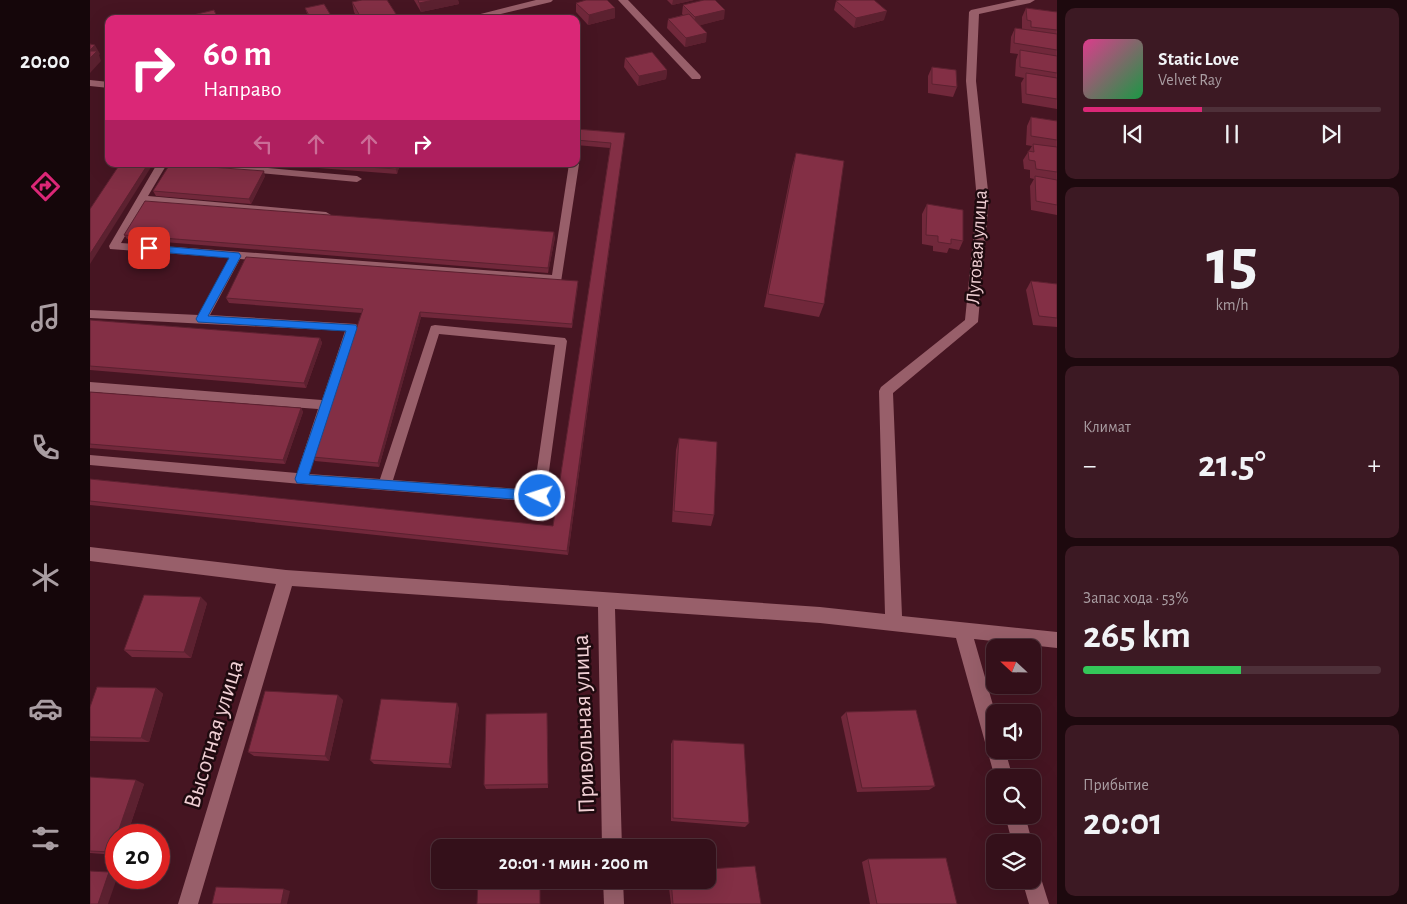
<!DOCTYPE html>
<html lang="ru">
<head>
<meta charset="utf-8">
<style>
  :root { --surface:#34101a; --page:#3c1923; --text:#f1f3f6; --muted:#a99da2; --line:#4e3039; --accent:#db2777 }
  body { margin:0; font-family:"Alegreya Sans",sans-serif; background:var(--page); color:var(--text); height:100vh; display:flex; flex-direction:column; font-size:19px; white-space:nowrap }
  * { box-sizing:border-box; margin:0 }
  p { font-size:16px; color:var(--muted) }
  .icon { flex:none; width:28px; height:28px; fill:none; stroke:currentColor; stroke-width:2; stroke-linecap:round; stroke-linejoin:round }
  .map { position:relative; flex:1; overflow:hidden }
  .details { display:flex; flex-direction:column; gap:8px; padding:8px; background:#1d090e; width:350px }
  .details>* { flex:none }
  .banner { position:absolute; left:15px; top:15px; width:475px; height:152px; border-radius:10px; box-shadow:0 5px 20px #0002,0 0 0 1px var(--line); background:#db2777; color:#fff; overflow:hidden }
  .needle { width:32px; rotate:292deg }
  .controls { position:absolute; left:896px; top:639px; display:grid; gap:10px }
  .controls a { display:grid; place-items:center; width:55px; height:55px; border-radius:10px; background:var(--surface); box-shadow:0 5px 20px #0002,0 0 0 1px var(--line); font-size:25px }
  .speed { position:absolute; left:15px; top:824px; display:flex; gap:10px; font-size:25px; font-weight:700; text-align:center }
  .speed>* { display:grid; place-content:center; width:65px; height:65px; border-radius:50%; background:var(--surface); box-shadow:0 5px 20px #0002,0 0 0 1px var(--line); line-height:1 }
  .speed .limit { border:8px solid #d22; background:#fff; color:#111 }
  .pin { position:absolute; display:grid; place-items:center; width:42px; height:42px; color:#fff; margin:-21px; border-radius:10px; box-shadow:0 2px 8px #0006 }
  .me { position:absolute; width:55px; margin:-28px; rotate:274deg; stroke-linejoin:round; filter:drop-shadow(0 0 4px #0008) }
  .turn { display:flex; align-items:center; gap:18px; height:105px; padding:0 15px; font-size:22px }
  .turn .icon { width:65px; height:65px; stroke-width:2.5 }
  .turn b { display:block; font-size:35px; line-height:42px }
  .lanes { display:flex; align-items:center; height:48px; padding:0 15px; background:#0003; justify-content:center; gap:25px; direction:ltr }
  .lanes .off { opacity:.35 }
  .big { font-size:38px; font-weight:700; line-height:1.1 }
  .details .card { flex:1; display:flex; flex-direction:column; justify-content:center; gap:8px; min-width:0; padding:0 18px; border-radius:10px; background:var(--page) }
  .details .dial { align-items:center; gap:0 }
  .dial b { font-size:65px; line-height:1 }
  .song { display:flex; align-items:center; gap:15px }
  .cover { width:60px; height:60px; border-radius:8px; background:linear-gradient(135deg,hsl(330 70% 55%),hsl(140 70% 35%)) }
  .played { height:5px; border-radius:2px; background:linear-gradient(90deg,var(--accent) 40%,var(--line) 40%) }
  .keys { display:flex; justify-content:space-around; direction:ltr }
  .heat { display:flex; justify-content:space-between; align-items:center; font-size:28px; direction:ltr }
  .charge { height:8px; border-radius:4px; background:linear-gradient(90deg,#34c759 53%,var(--line) 0) }
  .trip { position:absolute; left:341px; top:839px; width:285px; height:50px; border-radius:10px; background:var(--surface); box-shadow:0 5px 20px #0002,0 0 0 1px var(--line); font-weight:700; line-height:50px; text-align:center }
  main { display:flex; flex:1; min-height:0 }
  .dock { display:flex; flex-direction:column; width:90px; justify-content:space-around; align-items:center; background:#15060a; color:var(--muted) }
  .dock .icon { width:35px; height:35px }
  .dock .selected { color:var(--accent) }
  .dock b { font-size:22px; color:var(--text) }
  .map>svg:first-child { display:block }
  .lines { fill:none; stroke-linecap:round; stroke-linejoin:round }
  .lane { fill:#985f6a; fill-rule:evenodd }
  .street { fill:#985f6a; fill-rule:evenodd }
  .wall { fill:#71283b }
  .shaded-wall { fill:#5c2130 }
  .building { fill:#832f45; stroke:#5c2130 }
  .route { fill:#1a73e8; stroke:#114b97 }
  .labels { text-anchor:middle; stroke-width:5; stroke-linejoin:round; paint-order:stroke }
  .street-label { font-size:20px; fill:#f0cfd4; stroke:#1f0a0f }
  .near-street-label { font-size:24px; fill:#f0cfd4; stroke:#1f0a0f }
</style>
</head>
<body>
<main>
<nav class="dock">
<b>20:00</b>
<svg class="icon selected" aria-label="directions" viewBox="0 0 24 24"><path d="M12 3l9 9-9 9-9-9zM9 14v-3h6M13 9l2 2-2 2"/></svg>
<svg class="icon" aria-label="music" viewBox="0 0 24 24"><path d="M9 18V5l10-2v13"/><circle cx="6" cy="18" r="3"/><circle cx="16" cy="16" r="3"/></svg>
<svg class="icon" aria-label="phone" viewBox="0 0 24 24"><path d="M5 4h4l2 5-3 2q2 4 5 5l2-3 5 2v4C11 20 4 13 5 4z"/></svg>
<svg class="icon" aria-label="climate" viewBox="0 0 24 24"><path d="M12 3v18M4 7l16 10M4 17L20 7"/></svg>
<svg class="icon" aria-label="car" viewBox="0 0 24 24"><path d="M5 17H2v-5l4-1 3-4h7l3 4 3 1v5h-3M9 17h6M6 11h13"/><circle cx="7" cy="17" r="2"/><circle cx="17" cy="17" r="2"/></svg>
<svg class="icon" aria-label="filters" viewBox="0 0 24 24"><path d="M4 7h16M4 17h16"/><circle cx="9" cy="7" r="2"/><circle cx="15" cy="17" r="2"/></svg>
</nav>
<div class="map">
<svg width="967" height="904" viewBox="0 0 967 904">
  <rect width="100%" height="100%" fill="#461522"/>
  <g class="lines">
    <g class="lane">
      <path d="M486 162 489 164 471 282 150 259 120 315 266 324 268 327 219 474 290 479 341 326 345 325 475 338 477 341 455 500 450 502 211 484 0 465V455L207 473 228 409 0 392V382L232 400 255 331 0 318V310L109 315 140 258 20 249 19 246 67 164H77L58 196 236 212 241 215 236 218 54 203 31 243 462 275 479 164H486ZM349 334 465 345 444 490 303 480Z"/>
      <path d="M98 164H134L267 176 272 179 267 182 103 167Z"/>
    </g>
    <g class="street">
      <path d="M446 0H463L461 2 390 19H371Z"/>
      <path d="M528 0H538L610 75 611 77 610 79H602Z"/>
      <path d="M927 0H945L940 3 889 14 886 81 899 200 888 322 803 393 812 616 967 632V648L884 639 905 712V750H915L923 778H905L866 638 730 623 525 609 532 848H512L508 607 202 586 108 904H88L186 584 0 561V547L196 570 730 607 795 614 789 391 791 387 875 320 887 200 876 81 879 12 881 10Z"/>
      <path d="M0 80 19 82V88L0 86Z"/>
      <path d="M915 815H935L942 842H922Z"/>
      <path d="M942 869 949 872 959 904H939L932 880H942Z"/>
      <path d="M513 880H533L534 904H514Z"/>
    </g>
  </g>
  <g class="wall">
    <path d="M324 0H368L369 4 331 12Z"/>
    <path d="M577 0H604L582 5Z"/>
    <path d="M746 1 794 20 764 28 744 10Z"/>
    <path d="M262 2 306 14 307 19H268L264 12Z"/>
    <path d="M486 3 525 18 498 25 486 12Z"/>
    <path d="M593 5 634 19 610 25 616 42 595 47 577 28 578 19 593 15 592 14Z"/>
    <path d="M215 8 243 19H219Z"/>
    <path d="M936 8 967 12V109L932 103 931 83 934 78 925 76 926 60 928 54 920 53 921 37 925 28 932 29V17Z"/>
    <path d="M535 58 577 70 576 79 548 86 534 67Z"/>
    <path d="M842 67 867 87 863 97 838 93V76Z"/>
    <path d="M941 117 967 121V215L941 210 940 186 944 179 940 178V170L934 169 933 160 942 146 936 145 937 126Z"/>
    <path d="M486 129 535 133 478 555 0 505V479L463 526 520 148 486 145Z"/>
    <path d="M706 153 734 304 729 317 674 307 702 167Z"/>
    <path d="M176 164H310L307 174Z"/>
    <path d="M175 176 161 204 66 196 63 191Z"/>
    <path d="M837 204 873 241 869 250 859 248 857 253 843 251V246L832 244V214Z"/>
    <path d="M34 235 465 237 458 273 37 239Z"/>
    <path d="M488 281 482 328 331 317 289 467 225 461 223 457 272 313 139 303 136 298Z"/>
    <path d="M941 281 967 284V327L943 325 936 290Z"/>
    <path d="M0 320 230 338 232 343 216 388 0 370Z"/>
    <path d="M0 392 211 408 213 412 195 464 0 448Z"/>
    <path d="M589 438 624 515 621 526 582 522 586 450Z"/>
    <path d="M117 603 101 658 42 657 34 650Z"/>
    <path d="M66 688 73 694 59 742 0 741V707Z"/>
    <path d="M253 700 239 761 164 756 158 752Z"/>
    <path d="M369 708 361 768 284 764 280 760Z"/>
    <path d="M756 712 845 786 839 790 767 792 751 717Z"/>
    <path d="M457 713 458 788 396 789 394 785Z"/>
    <path d="M583 740 659 823 655 827 581 821V744Z"/>
    <path d="M0 777 54 784 37 835H26V855L0 853Z"/>
    <path d="M778 859 867 904H780L772 862Z"/>
    <path d="M578 880H618L671 904H581Z"/>
  </g>
  <g class="shaded-wall">
    <path d="M344 0H368L369 4 331 12 329 3Z"/>
    <path d="M583 0H604L582 5Z"/>
    <path d="M525 8V18L498 25 499 15Z"/>
    <path d="M635 10 634 19 604 27 605 17Z"/>
    <path d="M797 11 794 20 764 28 766 18Z"/>
    <path d="M306 14 307 19H283Z"/>
    <path d="M617 33 616 42 595 47 596 38Z"/>
    <path d="M5 45 10 54 9 55 11 61 0 73V50Z"/>
    <path d="M577 70 576 79 548 86 549 76Z"/>
    <path d="M535 133 534 137 478 555 477 551Z"/>
    <path d="M58 164H63L0 264V254Z"/>
    <path d="M308 164H310L307 174 306 169Z"/>
    <path d="M174 171 175 176 161 204 159 199Z"/>
    <path d="M464 232 465 237 458 273V268Z"/>
    <path d="M488 281V286L482 328V324Z"/>
    <path d="M330 312 331 317 289 467 288 463Z"/>
    <path d="M230 338 232 343 216 388 214 383Z"/>
    <path d="M211 408 213 412 195 464 193 460Z"/>
    <path d="M111 597 117 603 101 658 94 652Z"/>
    <path d="M66 688 73 694 59 742 51 738Z"/>
    <path d="M248 695 253 700 239 761 235 756Z"/>
    <path d="M367 703 369 708 361 768 359 764Z"/>
    <path d="M46 780 54 784 37 835H27Z"/>
    <path d="M26 838V854L21 852Z"/>
    <path d="M19 872 26 874 27 878 18 904H8Z"/>
    <path d="M194 889 200 891 197 904H191Z"/>
  </g>
  <g class="building">
    <path d="M272 0H297L306 14 283 19H278L270 16 262 2Z"/>
    <path d="M328 0H344L329 3Z"/>
    <path d="M496 0H517L525 8 499 15 486 3Z"/>
    <path d="M614 0H625L635 10 605 17 593 5Z"/>
    <path d="M749 0H784L797 11 766 18 746 1Z"/>
    <path d="M234 4 243 19H221L215 8Z"/>
    <path d="M936 8 967 12V30L941 27V21L937 20Z"/>
    <path d="M124 10 128 19H100L99 16Z"/>
    <path d="M599 14 617 33 596 38 578 19Z"/>
    <path d="M925 28 967 34V50L924 43Z"/>
    <path d="M0 44 5 45 0 50Z"/>
    <path d="M930 50 967 56V73L930 67Z"/>
    <path d="M0 51H7L0 58Z"/>
    <path d="M562 52 577 70 549 76 535 58Z"/>
    <path d="M842 67 866 70 867 87 842 84Z"/>
    <path d="M936 73 967 78V99L936 94Z"/>
    <path d="M941 117 967 121V140L941 136Z"/>
    <path d="M486 129 535 133 477 551 0 501V479L463 526 521 143 486 140Z"/>
    <path d="M943 144 967 147V172L946 169 945 161 939 160 938 151 944 152Z"/>
    <path d="M706 153 754 161 734 304 678 294Z"/>
    <path d="M30 164H58L0 254V209Z"/>
    <path d="M80 164 174 171 159 199 63 191Z"/>
    <path d="M235 164H308L306 169Z"/>
    <path d="M945 176 967 180V205L946 201Z"/>
    <path d="M55 201 464 232 458 268 34 235Z"/>
    <path d="M837 204 873 210V241L861 239V244L848 242V236L836 235Z"/>
    <path d="M156 257 488 281 482 324 330 312 288 463 223 457 273 309 136 298Z"/>
    <path d="M941 281 967 284V318L949 316Z"/>
    <path d="M0 320 230 338 214 383 0 366Z"/>
    <path d="M0 392 211 408 193 460 0 444Z"/>
    <path d="M589 438 627 442 624 515 584 511Z"/>
    <path d="M54 595 111 597 94 652 34 650Z"/>
    <path d="M7 687 66 688 51 738 0 737V707Z"/>
    <path d="M175 691 248 695 235 756 158 752Z"/>
    <path d="M291 699 367 703 359 764 280 760Z"/>
    <path d="M826 710 845 786 772 788 756 712Z"/>
    <path d="M457 713 458 784 394 785 396 714Z"/>
    <path d="M583 740 654 744 659 823 583 818Z"/>
    <path d="M0 777 46 780 27 835H26V838L21 852 0 851Z"/>
    <path d="M856 858 867 904H787L778 859Z"/>
    <path d="M665 866 671 904H583L581 880H618V869Z"/>
    <path d="M0 871 19 872 8 904H0Z"/>
    <path d="M388 880H450V904H387Z"/>
    <path d="M126 887 194 889 191 904H122Z"/>
  </g>
  <path class="route" d="M59 245 149 253 151 256 118 316 266 325 267 328 219 475 450 491 454 492 456 496 454 499 450 501 207 483 205 479 256 331 108 322 106 319 139 258 56 251 54 248Z"/>
  <g class="labels">
    <g class="street-label">
      <text transform="translate(886 247) rotate(-86)" y="7">Луговая улица</text>
    </g>
    <g class="near-street-label">
      <text transform="translate(493 724) rotate(-92)" y="8">Привольная улица</text>
      <text transform="translate(123 734) rotate(-73)" y="8">Высотная улица</text>
    </g>
  </g>
</svg>
<div class="controls">
<a><svg class="needle" viewBox="-14 -14 28 28"><path d="M0-13l5 13h-10z" fill="#e53935"/><path d="M0 13l5-13h-10z" fill="#a99da2"/></svg></a>
<a><svg class="icon" aria-label="sound" viewBox="0 0 24 24"><path d="M4 9h4l5-4v14l-5-4H4zM17 9q2 3 0 6"/></svg></a>
<a><svg class="icon" aria-label="search" viewBox="0 0 24 24"><circle cx="10" cy="10" r="6"/><path d="M15 15l6 6"/></svg></a>
<a><svg class="icon" aria-label="layers" viewBox="0 0 24 24"><path d="M12 4l9 5-9 5-9-5zM3 14l9 5 9-5"/></svg></a>
</div>
<div class="speed"><div class="limit">20</div></div>
<div class="pin" style="left:59px;top:248px;background:#d93025"><svg class="icon" aria-label="arrive" viewBox="0 0 24 24"><path d="M6 21V4h12l-3 4 3 4H6"/></svg></div>
<svg class="me" style="left:450px;top:496px" viewBox="-20 -20 40 40"><circle r="17" fill="#1a73e8" stroke="#fff" stroke-width="3"/><path d="M0-11L8 9 0 5-8 9z" fill="#fff"/></svg>
<div class="trip">20:01 · 1 мин · 200 m</div>
<div class="banner">
<div class="turn"><svg class="icon" aria-label="right" viewBox="0 0 24 24"><path d="M7 20v-9h11M14 6l5 5-5 5"/></svg><div><b>60 m</b>Направо</div></div>
<div class="lanes"><svg class="icon off" aria-label="left" viewBox="0 0 24 24"><path d="M17 20v-9H6M10 6l-5 5 5 5"/></svg><svg class="icon off" aria-label="ahead" viewBox="0 0 24 24"><path d="M12 20V5M6 11l6-6 6 6"/></svg><svg class="icon off" aria-label="ahead" viewBox="0 0 24 24"><path d="M12 20V5M6 11l6-6 6 6"/></svg><svg class="icon" aria-label="right" viewBox="0 0 24 24"><path d="M7 20v-9h11M14 6l5 5-5 5"/></svg></div>
</div>
</div>
<section class="details">
<div class="card">
<div class="song"><i class="cover"></i><div><b>Static Love</b><p>Velvet Ray</p></div></div>
<div class="played"></div>
<div class="keys"><svg class="icon" aria-label="previous" viewBox="0 0 24 24"><path d="M18 5L8 12l10 7zM5 5v14"/></svg><svg class="icon" aria-label="pause" viewBox="0 0 24 24"><path d="M8 5v14M16 5v14"/></svg><svg class="icon" aria-label="next" viewBox="0 0 24 24"><path d="M6 5l10 7-10 7zM19 5v14"/></svg></div>
</div>
<div class="card dial"><b>15</b><p>km/h</p></div>
<div class="card"><p>Климат</p>
<div class="heat"><a>−</a><b class="big">21.5°</b><a>+</a></div>
</div>
<div class="card"><p>Запас хода · 53%</p><b class="big">265 km</b><div class="charge"></div></div>
<div class="card"><p>Прибытие</p><b class="big">20:01</b></div>
</section>
</main>
</body>
</html>
